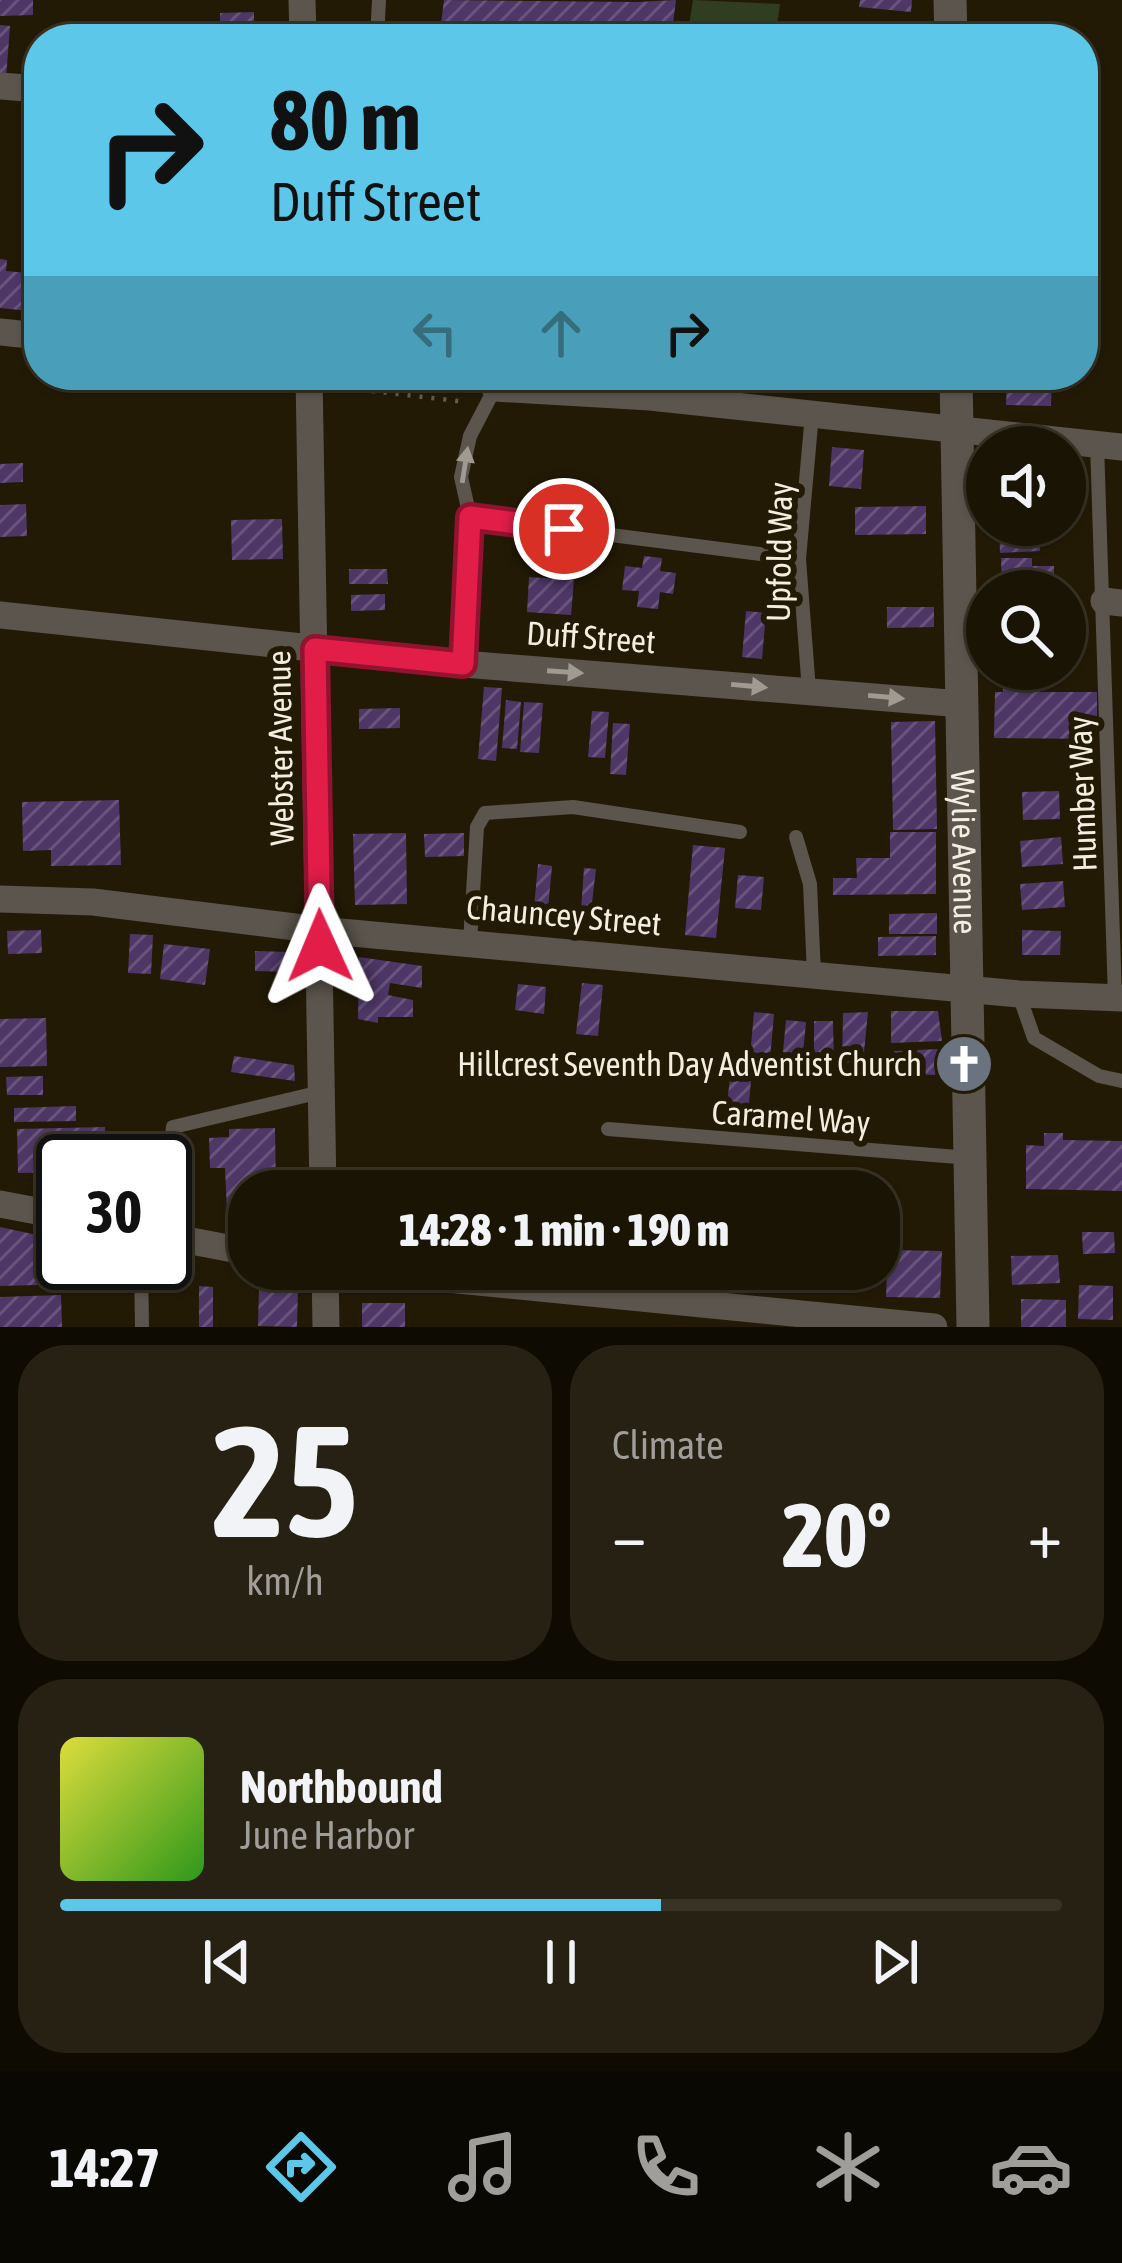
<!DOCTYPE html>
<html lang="en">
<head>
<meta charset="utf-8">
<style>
  :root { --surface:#1a1404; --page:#272113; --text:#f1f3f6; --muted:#9f9e9a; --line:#383326; --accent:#5cc7e8 }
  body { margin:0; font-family:"Asap Condensed",sans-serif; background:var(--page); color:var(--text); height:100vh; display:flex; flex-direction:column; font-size:45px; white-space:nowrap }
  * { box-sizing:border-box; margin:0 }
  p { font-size:39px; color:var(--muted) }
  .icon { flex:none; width:66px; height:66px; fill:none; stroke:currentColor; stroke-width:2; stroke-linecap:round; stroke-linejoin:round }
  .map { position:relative; height:1327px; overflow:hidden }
  .side { display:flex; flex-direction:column; gap:18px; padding:18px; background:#0e0b02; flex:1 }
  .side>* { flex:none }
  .hud { position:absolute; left:24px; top:24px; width:1074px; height:366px; border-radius:48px; box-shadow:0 3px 9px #0004,0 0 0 3px var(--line); background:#5cc7e8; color:#111; overflow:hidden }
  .controls { position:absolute; left:966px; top:426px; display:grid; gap:24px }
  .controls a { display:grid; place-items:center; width:120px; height:120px; border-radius:50%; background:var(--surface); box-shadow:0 3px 9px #0004,0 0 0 3px var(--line); font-size:60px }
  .speed { position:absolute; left:36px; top:1134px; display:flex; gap:24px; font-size:60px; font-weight:700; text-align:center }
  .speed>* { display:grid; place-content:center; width:156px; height:156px; border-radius:50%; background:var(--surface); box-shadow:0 3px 9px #0004,0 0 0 3px var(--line); line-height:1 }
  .speed .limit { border:6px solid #111; border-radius:18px; background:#fff; color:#111 }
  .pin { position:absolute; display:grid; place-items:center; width:102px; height:102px; color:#fff; margin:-51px; border:6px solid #fff; border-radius:50%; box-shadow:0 3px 12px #0007 }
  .me { position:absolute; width:132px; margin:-66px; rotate:359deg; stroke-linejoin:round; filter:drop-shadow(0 0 9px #0008) }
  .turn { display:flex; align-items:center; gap:42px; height:252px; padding:0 48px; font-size:54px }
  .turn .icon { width:156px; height:156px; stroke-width:2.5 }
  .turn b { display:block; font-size:84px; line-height:102px }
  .lanes { display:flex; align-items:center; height:114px; padding:0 48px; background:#0003; justify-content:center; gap:60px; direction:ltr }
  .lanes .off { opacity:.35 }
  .big { font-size:90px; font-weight:800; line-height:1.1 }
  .side .tile { flex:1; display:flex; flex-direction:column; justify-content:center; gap:18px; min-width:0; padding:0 42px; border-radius:48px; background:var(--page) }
  .side .dial { align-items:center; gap:0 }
  .dial b { font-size:156px; line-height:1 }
  .song { display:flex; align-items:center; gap:36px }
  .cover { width:144px; height:144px; border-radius:18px; background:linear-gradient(135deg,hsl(60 70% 55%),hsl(110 70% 35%)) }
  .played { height:12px; border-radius:6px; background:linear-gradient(90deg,var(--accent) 60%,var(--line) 60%) }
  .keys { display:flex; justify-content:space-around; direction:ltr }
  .heat { display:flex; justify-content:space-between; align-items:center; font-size:66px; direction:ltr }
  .side .tiles { flex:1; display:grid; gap:18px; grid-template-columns:1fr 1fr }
  .tile:last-child { grid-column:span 2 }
  .trip { position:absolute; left:228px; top:1170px; width:672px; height:120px; border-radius:48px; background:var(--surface); box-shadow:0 3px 9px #0004,0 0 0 3px var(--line); font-weight:800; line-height:120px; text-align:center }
  .tab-bar { display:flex; height:192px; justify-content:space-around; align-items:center; background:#0a0802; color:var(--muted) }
  .tab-bar .icon { width:84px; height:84px }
  .tab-bar .selected { color:var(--accent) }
  .tab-bar b { font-size:54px; color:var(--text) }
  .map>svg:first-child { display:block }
  .pitch { fill:#303d20 }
  .building { fill:url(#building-hatch) }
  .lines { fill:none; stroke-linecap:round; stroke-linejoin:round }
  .path { stroke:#675f4d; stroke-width:4.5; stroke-dasharray:3 9; stroke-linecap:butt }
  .service { stroke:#5c554d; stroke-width:14 }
  .minor { stroke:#5c554d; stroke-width:27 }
  .tertiary { stroke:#5c554d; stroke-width:33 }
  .oneway { fill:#a09a90 }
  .route-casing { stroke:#92132f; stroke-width:30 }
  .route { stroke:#e11d48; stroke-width:21 }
  .labels { text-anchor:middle; stroke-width:12; stroke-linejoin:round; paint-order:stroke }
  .street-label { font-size:33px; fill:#f4eee1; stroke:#231a06 }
  .poi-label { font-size:33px; fill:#f4eee1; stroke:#231a06; text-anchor:end }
</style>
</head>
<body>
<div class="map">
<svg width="1122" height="1327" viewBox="0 0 1122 1327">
  <defs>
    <pattern id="building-hatch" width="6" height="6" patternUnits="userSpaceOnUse" patternTransform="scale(3)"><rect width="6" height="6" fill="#4e3767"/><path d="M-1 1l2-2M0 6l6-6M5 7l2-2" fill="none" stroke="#68547c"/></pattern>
  </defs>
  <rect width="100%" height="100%" fill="#231a06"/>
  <path class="pitch" d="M693 0 780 4 775 39H687Z"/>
  <g class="building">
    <path d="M0 0H33V15L0 16Z"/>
    <path d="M444 0 637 2 676 0 671 39H439Z"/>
    <path d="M860 0H912L911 12 859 7Z"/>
    <path d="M254 12V39H220V13Z"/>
    <path d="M0 25 10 26 6 78H0Z"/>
    <path d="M0 259 7 260 6 271 39 274V312L0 308Z"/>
    <path d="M1007 378 1052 380 1051 406 1006 405Z"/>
    <path d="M832 447 864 450 861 489 829 486Z"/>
    <path d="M23 463V482L0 483V464Z"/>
    <path d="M26 504 27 536 0 537V505Z"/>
    <path d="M926 506V534L855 535V507Z"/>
    <path d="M282 519 283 559 232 560 231 520Z"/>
    <path d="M999 525H1039L1040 551 1000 553Z"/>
    <path d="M644 556 662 558 660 571 676 573 673 594 660 592 658 609 637 607 639 591 622 590 625 566 642 568Z"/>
    <path d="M1001 558H1032V566H1054V591H1002Z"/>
    <path d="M349 569H387L388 584H349Z"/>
    <path d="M529 577 574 580 571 615 527 612Z"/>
    <path d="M385 594V610L351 611V595Z"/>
    <path d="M887 607H934V627L887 628Z"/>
    <path d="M746 611 766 613 762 659 742 657Z"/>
    <path d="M1003 669H1057V684L1040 683V692H1097V739L994 738 995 692H1003Z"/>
    <path d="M484 687 502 688 496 761 478 759Z"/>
    <path d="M506 700 521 702 517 749 502 748Z"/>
    <path d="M524 702 543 703 539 753 520 752Z"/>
    <path d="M400 708V728L359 729V709Z"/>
    <path d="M592 711 609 712 605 758 588 757Z"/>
    <path d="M935 721 937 829 893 830 891 722Z"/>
    <path d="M613 723 630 724 626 775 610 774Z"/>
    <path d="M1059 791 1060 819 1023 820 1022 792Z"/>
    <path d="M119 800 121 865 51 866V850L23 851 22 802Z"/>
    <path d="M890 832H936V894L833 895V878H857L856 858H890Z"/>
    <path d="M406 833 407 904 355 905 353 834Z"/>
    <path d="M464 833V856L425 857 424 834Z"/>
    <path d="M1061 837 1063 864 1022 867 1020 841Z"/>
    <path d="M693 845 725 848 716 938 685 935Z"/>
    <path d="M538 864 552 866 548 909 534 908Z"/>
    <path d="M584 868 596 869 591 911 581 910Z"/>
    <path d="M738 875 764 877 761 910 735 908Z"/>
    <path d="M1063 881 1065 907 1022 910 1020 884Z"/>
    <path d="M937 913V934H889V914Z"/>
    <path d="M41 930 42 953 8 954 7 931Z"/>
    <path d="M1022 930 1061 931 1060 955H1022Z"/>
    <path d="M130 934 153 935 151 974 128 973Z"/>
    <path d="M936 936V955L878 956V937Z"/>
    <path d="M164 944 210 949 205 985 160 979Z"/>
    <path d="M255 951 291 952V972L255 971Z"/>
    <path d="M359 957 422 966V988L390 983 388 995 413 1000V1017H378V1023L358 1019Z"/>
    <path d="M582 983 603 985 598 1036 576 1034Z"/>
    <path d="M518 984 546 987 544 1014 515 1010Z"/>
    <path d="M891 1011H938L942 1041 891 1043Z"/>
    <path d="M754 1012 774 1014 770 1059 750 1057Z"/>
    <path d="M868 1012 863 1063H842L843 1013Z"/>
    <path d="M46 1018 47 1066 0 1067V1019Z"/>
    <path d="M786 1020 806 1022 802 1064 782 1062Z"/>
    <path d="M814 1021H833L834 1064 814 1063Z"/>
    <path d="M940 1049 935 1075 894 1073V1051Z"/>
    <path d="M234 1056 294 1065 295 1081 231 1072Z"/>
    <path d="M43 1076V1095H7L6 1077Z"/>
    <path d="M730 1078 751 1080 748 1114 726 1112Z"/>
    <path d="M76 1106V1121L14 1122V1108Z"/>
    <path d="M812 1107H839L840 1134 812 1132Z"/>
    <path d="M105 1127 106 1161H63V1172L18 1173 17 1129Z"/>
    <path d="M275 1128 276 1191H249V1211L227 1212 225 1168H210L209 1138 229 1137V1129Z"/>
    <path d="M1044 1133H1063V1140L1122 1141V1191L1026 1189V1145L1044 1146Z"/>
    <path d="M0 1227 37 1235 38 1285 0 1286Z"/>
    <path d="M1082 1232H1114L1115 1253 1083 1254Z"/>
    <path d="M888 1250 942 1251 940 1298 886 1297Z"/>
    <path d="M1058 1255 1060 1283 1012 1285 1011 1256Z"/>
    <path d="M1079 1285 1113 1286V1320L1078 1319Z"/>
    <path d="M199 1286 213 1287V1327H199Z"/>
    <path d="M259 1287 298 1288 297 1327 258 1326Z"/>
    <path d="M61 1295 62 1327H0V1297Z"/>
    <path d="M1021 1299 1066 1300V1327H1021Z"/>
    <rect x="362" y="1303" width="43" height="24"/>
  </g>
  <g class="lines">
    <path class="path" d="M336 387 467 402"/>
    <g class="service">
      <path d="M377 39 379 0"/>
      <path d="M1097 444 1115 998"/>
      <path d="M470 517 799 559"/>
      <path d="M463 664 470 517 461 477 470 436 495 388"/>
      <path d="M809 691 799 559 812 414"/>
      <path d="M796 837 810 884 814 974"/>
      <path d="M470 942 477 827 485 813 573 807 740 832"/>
      <path d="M1019 995 1034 1038 1099 1076 1122 1081"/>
      <path d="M608 1129 970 1158"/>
      <path d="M167 1184 173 1127 321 1092"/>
      <path d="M141 1263 142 1327"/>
    </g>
    <g class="minor">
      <path d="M302 0 303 39"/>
      <path d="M0 86 39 89"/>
      <path d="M0 332 39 336"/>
      <path d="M309 375 323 1191"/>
      <path d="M495 388 650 397 1122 447"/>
      <path d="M1104 601 1122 603"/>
      <path d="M0 615 463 664 962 704"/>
      <path d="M0 899 93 902 319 930 1019 994 1122 998"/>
      <path d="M0 1204 63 1216"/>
      <path d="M165 1236 249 1252"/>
      <path d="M325 1269 326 1327"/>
      <path d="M346 1269 934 1327"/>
    </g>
    <g class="tertiary">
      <path d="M950 0 951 39"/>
      <path id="s1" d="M956 375 973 1327"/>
    </g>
  </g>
  <defs><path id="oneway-solid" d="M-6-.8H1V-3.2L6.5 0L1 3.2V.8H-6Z" transform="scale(3)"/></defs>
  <g class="oneway">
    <use href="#oneway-solid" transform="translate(465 465) rotate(-81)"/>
    <use href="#oneway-solid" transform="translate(565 672) rotate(4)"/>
    <use href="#oneway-solid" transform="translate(749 686) rotate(5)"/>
    <use href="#oneway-solid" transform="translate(886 697) rotate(5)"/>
  </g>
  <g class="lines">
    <g class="route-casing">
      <path id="route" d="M320 946 315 649 463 664 470 517 564 529"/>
    </g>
    <use href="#route" class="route"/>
  </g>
  <defs>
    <g id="church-disc" transform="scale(3)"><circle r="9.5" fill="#6b7280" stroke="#231a06"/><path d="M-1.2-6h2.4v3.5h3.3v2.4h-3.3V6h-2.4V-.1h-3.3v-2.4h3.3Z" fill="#fff"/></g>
  </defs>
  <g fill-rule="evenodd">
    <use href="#church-disc" x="964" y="1064"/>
  </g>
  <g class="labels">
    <g class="street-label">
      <text transform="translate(779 552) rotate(-89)" y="12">Upfold Way</text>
      <text transform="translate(591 637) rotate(4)" y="12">Duff Street</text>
      <text transform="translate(280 748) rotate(-91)" y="12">Webster Avenue</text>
      <text transform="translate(1082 794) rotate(-92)" y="12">Humber Way</text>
      <text dy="12" stroke="none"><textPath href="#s1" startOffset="477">Wylie Avenue</textPath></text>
      <text transform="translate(564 915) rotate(5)" y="12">Chauncey Street</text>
      <text transform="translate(791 1117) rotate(4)" y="12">Caramel Way</text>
    </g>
    <g class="poi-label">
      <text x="922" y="1076">Hillcrest Seventh Day Adventist Church</text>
    </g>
  </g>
</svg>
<div class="controls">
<a><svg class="icon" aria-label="sound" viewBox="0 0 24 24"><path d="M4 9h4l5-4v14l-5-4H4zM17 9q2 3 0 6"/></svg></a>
<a><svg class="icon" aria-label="search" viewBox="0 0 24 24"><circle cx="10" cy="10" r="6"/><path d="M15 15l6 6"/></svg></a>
</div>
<div class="speed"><div class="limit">30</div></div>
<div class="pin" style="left:564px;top:529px;background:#d93025"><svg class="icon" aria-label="arrive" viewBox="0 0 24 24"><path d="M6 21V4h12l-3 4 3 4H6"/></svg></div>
<svg class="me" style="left:320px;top:946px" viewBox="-20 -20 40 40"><path d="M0-17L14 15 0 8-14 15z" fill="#e11d48" stroke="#fff" stroke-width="4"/></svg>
<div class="trip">14:28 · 1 min · 190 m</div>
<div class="hud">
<div class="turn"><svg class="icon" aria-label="right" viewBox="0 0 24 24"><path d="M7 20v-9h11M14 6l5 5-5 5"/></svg><div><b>80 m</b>Duff Street</div></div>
<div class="lanes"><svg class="icon off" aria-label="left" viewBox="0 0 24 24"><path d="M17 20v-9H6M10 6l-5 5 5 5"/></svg><svg class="icon off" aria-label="ahead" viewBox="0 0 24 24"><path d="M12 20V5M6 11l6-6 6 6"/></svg><svg class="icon" aria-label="right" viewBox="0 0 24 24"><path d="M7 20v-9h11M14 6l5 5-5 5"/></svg></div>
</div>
</div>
<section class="side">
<div class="tiles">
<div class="tile dial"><b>25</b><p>km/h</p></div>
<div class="tile"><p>Climate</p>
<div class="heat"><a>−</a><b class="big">20°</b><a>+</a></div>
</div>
<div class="tile">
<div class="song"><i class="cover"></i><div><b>Northbound</b><p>June Harbor</p></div></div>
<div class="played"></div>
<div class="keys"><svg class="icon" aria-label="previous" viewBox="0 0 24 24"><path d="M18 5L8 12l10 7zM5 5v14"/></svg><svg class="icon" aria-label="pause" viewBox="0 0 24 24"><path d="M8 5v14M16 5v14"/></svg><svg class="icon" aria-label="next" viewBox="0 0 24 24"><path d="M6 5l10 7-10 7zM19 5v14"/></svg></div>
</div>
</div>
</section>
<nav class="tab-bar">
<b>14:27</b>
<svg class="icon selected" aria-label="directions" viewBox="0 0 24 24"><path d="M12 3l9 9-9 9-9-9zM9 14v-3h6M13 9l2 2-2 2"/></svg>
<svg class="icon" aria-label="music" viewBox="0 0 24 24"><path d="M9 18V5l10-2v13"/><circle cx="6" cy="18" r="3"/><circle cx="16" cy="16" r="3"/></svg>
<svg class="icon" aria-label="phone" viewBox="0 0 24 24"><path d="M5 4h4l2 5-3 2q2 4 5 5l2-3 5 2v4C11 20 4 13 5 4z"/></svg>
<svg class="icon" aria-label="climate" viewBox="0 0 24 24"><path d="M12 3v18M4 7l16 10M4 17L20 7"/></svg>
<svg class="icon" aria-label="car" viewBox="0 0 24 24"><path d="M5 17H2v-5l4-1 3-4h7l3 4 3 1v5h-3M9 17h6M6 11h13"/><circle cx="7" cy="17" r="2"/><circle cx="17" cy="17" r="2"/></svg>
</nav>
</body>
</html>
